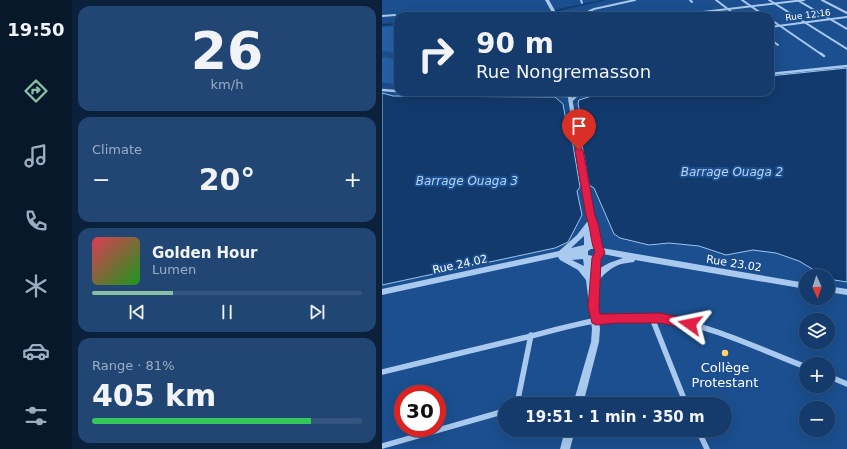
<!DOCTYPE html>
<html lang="en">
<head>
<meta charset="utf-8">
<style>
  :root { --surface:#143b6b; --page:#214673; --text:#f1f3f6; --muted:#9dadc1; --line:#33557e; --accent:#8abfa5 }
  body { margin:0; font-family:"DejaVu Sans",sans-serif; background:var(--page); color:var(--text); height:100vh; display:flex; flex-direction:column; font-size:15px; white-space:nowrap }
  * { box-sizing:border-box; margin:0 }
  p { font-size:13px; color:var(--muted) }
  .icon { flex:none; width:22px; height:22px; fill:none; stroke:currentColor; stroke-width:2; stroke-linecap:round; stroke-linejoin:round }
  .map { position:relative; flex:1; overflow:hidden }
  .drawer { display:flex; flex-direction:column; gap:6px; padding:6px; background:#0b203b; width:310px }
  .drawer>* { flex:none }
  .top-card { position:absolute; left:12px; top:12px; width:380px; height:84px; border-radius:12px; box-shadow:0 4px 16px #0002,0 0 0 1px var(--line); background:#143b6b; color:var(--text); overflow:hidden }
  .needle { width:26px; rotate:177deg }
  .controls { position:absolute; left:417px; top:269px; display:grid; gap:8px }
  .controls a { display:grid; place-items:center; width:36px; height:36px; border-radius:50%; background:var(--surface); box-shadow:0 4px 16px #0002,0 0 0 1px var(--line); font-size:20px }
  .speed { position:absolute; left:12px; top:385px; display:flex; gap:8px; font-size:20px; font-weight:700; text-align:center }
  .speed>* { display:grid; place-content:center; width:52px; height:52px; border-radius:50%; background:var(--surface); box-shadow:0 4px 16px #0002,0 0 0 1px var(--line); line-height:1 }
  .speed .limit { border:6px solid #d22; background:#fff; color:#111 }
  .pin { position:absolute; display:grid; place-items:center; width:34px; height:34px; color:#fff; margin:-41px -17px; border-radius:50% 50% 50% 0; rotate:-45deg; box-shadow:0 0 4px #0007 }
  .pin .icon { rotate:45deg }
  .me { position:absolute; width:44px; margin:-22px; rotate:282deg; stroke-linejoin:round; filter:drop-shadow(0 0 3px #0008) }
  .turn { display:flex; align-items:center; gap:14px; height:84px; padding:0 16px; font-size:18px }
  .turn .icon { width:52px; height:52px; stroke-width:2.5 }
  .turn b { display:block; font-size:28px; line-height:34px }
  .big { font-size:30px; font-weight:800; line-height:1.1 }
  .drawer .widget { flex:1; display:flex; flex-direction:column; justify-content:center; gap:6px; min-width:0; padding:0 14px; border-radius:12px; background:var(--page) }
  .drawer .dial { align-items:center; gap:0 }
  .dial b { font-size:52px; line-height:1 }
  .song { display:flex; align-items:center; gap:12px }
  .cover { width:48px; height:48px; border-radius:6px; background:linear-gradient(135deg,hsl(350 70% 55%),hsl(120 70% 35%)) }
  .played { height:4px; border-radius:2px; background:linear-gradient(90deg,var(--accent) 30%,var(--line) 30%) }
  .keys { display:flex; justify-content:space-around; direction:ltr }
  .heat { display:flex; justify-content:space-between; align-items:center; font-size:22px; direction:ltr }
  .charge { height:6px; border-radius:3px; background:linear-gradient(90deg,#34c759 81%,var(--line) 0) }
  .trip { position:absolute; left:116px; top:397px; width:234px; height:40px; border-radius:20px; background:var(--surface); box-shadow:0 4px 16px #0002,0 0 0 1px var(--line); font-weight:800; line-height:40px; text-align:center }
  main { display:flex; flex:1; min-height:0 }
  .dock { display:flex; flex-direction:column; width:72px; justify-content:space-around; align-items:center; background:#08182b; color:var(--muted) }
  .dock .icon { width:28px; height:28px }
  .dock .selected { color:var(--accent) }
  .dock b { font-size:18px; color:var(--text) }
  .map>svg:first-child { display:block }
  .green { fill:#2461a8 }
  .water { fill:#123a6d; stroke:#9cc4f0 }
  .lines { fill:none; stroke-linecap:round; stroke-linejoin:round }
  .canal { fill:#123a6d; fill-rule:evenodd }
  .minor-far2 { stroke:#a9c9ee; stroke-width:2 }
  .minor-far1 { stroke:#a9c9ee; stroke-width:2.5 }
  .minor { stroke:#a9c9ee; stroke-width:5.5 }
  .tertiary { fill:#a9c9ee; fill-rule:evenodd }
  .route { fill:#e11d48; stroke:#92132f }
  .poi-dot { fill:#ffd166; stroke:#1b4f8f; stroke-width:1.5 }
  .labels { text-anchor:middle; stroke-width:4; stroke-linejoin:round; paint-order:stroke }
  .far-street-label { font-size:9px; fill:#fff; stroke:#1b4f8f }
  .street-label { font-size:11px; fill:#fff; stroke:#1b4f8f }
  .water-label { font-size:12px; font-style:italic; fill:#b5d3f5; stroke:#1b4f8f }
  .near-poi-label { font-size:13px; fill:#fff; stroke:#1b4f8f }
</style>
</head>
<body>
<main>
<nav class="dock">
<b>19:50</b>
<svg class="icon selected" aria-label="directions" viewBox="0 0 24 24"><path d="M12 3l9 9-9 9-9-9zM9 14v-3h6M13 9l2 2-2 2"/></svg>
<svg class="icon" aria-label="music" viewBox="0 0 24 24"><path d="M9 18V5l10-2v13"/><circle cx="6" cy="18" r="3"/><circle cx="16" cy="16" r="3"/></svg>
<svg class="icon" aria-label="phone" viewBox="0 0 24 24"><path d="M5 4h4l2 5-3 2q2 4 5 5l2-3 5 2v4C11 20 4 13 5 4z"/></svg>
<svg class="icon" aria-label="climate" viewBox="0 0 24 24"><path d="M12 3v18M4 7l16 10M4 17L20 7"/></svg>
<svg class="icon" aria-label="car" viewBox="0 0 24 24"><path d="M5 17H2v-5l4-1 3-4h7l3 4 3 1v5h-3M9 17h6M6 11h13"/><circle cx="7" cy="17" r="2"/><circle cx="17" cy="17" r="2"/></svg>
<svg class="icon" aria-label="filters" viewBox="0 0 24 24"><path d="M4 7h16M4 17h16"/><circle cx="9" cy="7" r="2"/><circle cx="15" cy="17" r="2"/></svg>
</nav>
<section class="drawer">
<div class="widget dial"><b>26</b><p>km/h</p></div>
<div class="widget"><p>Climate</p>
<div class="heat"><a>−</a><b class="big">20°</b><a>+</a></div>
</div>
<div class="widget">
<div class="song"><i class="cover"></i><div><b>Golden Hour</b><p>Lumen</p></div></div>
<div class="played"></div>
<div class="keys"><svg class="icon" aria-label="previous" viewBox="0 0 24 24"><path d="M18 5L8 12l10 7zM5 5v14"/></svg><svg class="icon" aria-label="pause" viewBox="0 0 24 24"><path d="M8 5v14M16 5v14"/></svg><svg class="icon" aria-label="next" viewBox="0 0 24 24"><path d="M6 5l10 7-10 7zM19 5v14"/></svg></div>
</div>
<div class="widget"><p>Range · 81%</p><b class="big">405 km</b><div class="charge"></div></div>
</section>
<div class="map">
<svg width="465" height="449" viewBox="0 0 465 449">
  <rect width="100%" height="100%" fill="#1b4f8f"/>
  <g class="green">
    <path d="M16 26V53L0 51V27Z"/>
    <path d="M0 57 16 60V85L0 82Z"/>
  </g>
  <g class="water">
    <path d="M465 68V282L446 279V276H442L417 261 394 253 371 250 344 255 317 246 287 243 267 245 238 238 232 234 212 188 207 185 199 139 202 138 196 103 197 100 216 94 235 92H388V76Z"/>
    <path d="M0 93 11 96 173 97 181 104 187 138 190 139 198 187 195 191 200 215 186 242 173 248 0 285Z"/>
  </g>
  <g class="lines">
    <g class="canal">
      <path d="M219 0H224L163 14 129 16 163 12Z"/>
      <path d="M16 23V25L0 26V24Z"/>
    </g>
    <g class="minor-far2">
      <path d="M199 0 200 3"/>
      <path d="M308 0 310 2"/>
      <path d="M334 0 355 16"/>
      <path d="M360 0 383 16"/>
      <path d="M387 0 465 49"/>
      <path d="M415 0 465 29"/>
      <path d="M440 0 465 13"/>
      <path d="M0 16 13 15"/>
      <path d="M197 16 212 9 253 0"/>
      <path d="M287 16 422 0"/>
      <path d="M388 19 439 54"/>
      <path d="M388 27 465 17"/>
      <path d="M388 39 396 45"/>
    </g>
    <g class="minor-far1">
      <path d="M438 53 442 56"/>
      <path d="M388 74 465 66"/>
      <path d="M0 90 39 93 187 96"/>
      <path d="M188 102 194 96 212 92"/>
    </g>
    <g class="minor">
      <path d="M270 318 304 404"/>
      <path d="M0 372C47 361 94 349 141 338 186 327 234 311 281 318 331 326 377 349 424 367"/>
      <path d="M446 376 465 384"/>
      <path d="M135 404 149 335"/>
      <path d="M316 430 325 449"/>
      <path d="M0 446 123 411"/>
    </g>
    <g class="tertiary">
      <path d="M163 0H167L176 16H172Z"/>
      <path d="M185 92H189L206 186 212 216 215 224 218 242 220 248 424 283V289L253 260 252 262C247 263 243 263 239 264 230 267 223 273 218 279L217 292 216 294 214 295 218 329 217 342 201 404H191L209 342 210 329 204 280 196 270 178 260 176 257 0 295V289L177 251 195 235 205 222H208L200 186ZM202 236V245L189 248ZM209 249H213L214 253 211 256 206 255V251ZM221 254 241 258 227 263 218 268 219 259ZM201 259 202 266 190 260ZM209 262H211L210 270Z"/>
      <path d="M446 286 465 289V295L446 292Z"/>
      <path d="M183 430H193L188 449H178Z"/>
    </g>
  </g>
  <path class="route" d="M194 148H197L201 150 213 216C219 228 218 241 223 253L219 259 217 307 218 314 278 313 312 320 314 324 312 328 308 329 278 323H234L214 325 210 323 206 307 210 258 213 252C208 240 209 228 204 216L193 150Z"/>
  <circle class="poi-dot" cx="343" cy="353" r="4"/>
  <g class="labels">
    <g class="far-street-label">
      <text transform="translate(426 15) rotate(-7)" y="3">Rue 12.16</text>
    </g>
    <g class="street-label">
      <text transform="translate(352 263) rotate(9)" y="4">Rue 23.02</text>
      <text transform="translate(78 264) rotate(-12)" y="4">Rue 24.02</text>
    </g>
    <g class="water-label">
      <text x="350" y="176">Barrage Ouaga 2</text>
      <text x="85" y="185">Barrage Ouaga 3</text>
    </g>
    <g class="near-poi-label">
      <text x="343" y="372">Collège<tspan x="343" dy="15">Protestant</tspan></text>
    </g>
  </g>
</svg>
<div class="controls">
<a><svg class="needle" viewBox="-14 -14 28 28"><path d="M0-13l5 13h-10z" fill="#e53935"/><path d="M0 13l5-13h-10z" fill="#9dadc1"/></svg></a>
<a><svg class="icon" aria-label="layers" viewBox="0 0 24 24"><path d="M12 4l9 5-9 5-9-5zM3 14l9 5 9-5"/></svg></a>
<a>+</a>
<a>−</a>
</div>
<div class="speed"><div class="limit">30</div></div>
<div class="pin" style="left:197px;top:150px;background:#d93025"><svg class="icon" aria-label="arrive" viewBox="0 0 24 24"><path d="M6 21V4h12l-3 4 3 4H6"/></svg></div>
<svg class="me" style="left:308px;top:324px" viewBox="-20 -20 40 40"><path d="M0-17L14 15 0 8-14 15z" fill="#e11d48" stroke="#fff" stroke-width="4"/></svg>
<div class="trip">19:51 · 1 min · 350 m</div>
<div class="top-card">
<div class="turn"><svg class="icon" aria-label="right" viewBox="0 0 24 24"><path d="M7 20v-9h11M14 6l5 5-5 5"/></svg><div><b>90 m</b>Rue Nongremasson</div></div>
</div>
</div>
</main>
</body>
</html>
